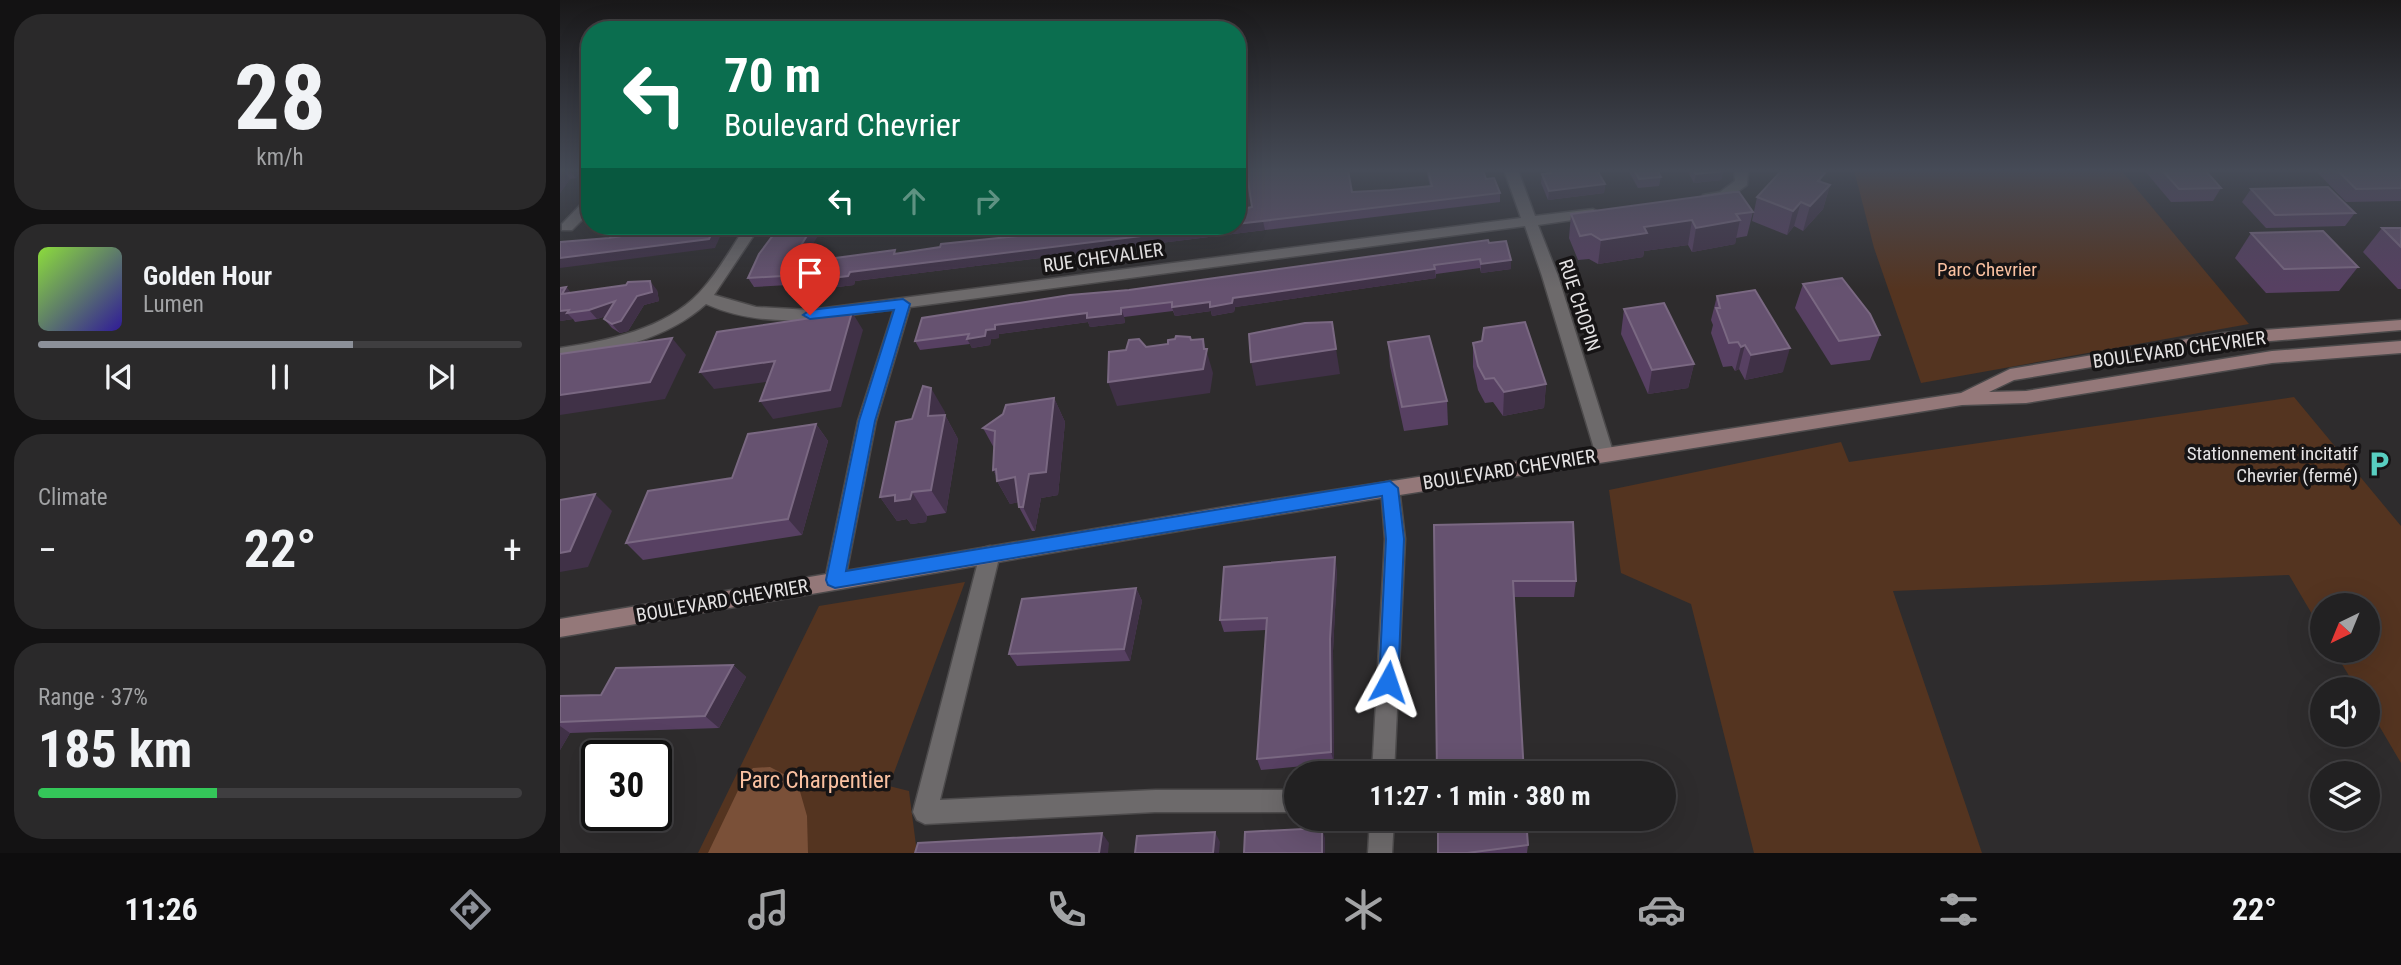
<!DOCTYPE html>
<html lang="en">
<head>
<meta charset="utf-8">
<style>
  :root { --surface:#222122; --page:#2a292a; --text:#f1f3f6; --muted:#a2a3a5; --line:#3f3e40; --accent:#8c9099 }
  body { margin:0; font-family:"Roboto Condensed",sans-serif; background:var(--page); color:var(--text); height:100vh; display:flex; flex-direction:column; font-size:26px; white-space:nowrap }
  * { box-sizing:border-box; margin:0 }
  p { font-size:23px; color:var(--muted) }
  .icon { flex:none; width:38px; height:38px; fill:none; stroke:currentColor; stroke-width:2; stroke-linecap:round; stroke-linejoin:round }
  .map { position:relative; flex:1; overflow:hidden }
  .sheet { display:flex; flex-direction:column; gap:14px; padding:14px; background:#131213; width:560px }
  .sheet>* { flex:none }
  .guide { position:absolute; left:21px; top:21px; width:665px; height:214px; border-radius:28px; box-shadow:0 7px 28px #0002,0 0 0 2px var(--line); background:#0b6e4f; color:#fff; overflow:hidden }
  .needle { width:46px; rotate:223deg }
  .fabs { position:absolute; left:1750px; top:593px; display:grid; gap:14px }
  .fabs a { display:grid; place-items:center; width:70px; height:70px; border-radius:50%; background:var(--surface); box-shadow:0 7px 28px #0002,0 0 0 2px var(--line); font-size:35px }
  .speed { position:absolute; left:21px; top:740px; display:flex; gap:14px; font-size:35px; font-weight:700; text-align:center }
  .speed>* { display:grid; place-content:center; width:91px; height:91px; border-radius:50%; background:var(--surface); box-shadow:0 7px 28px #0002,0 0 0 2px var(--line); line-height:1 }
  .speed .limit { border:4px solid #111; border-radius:10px; background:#fff; color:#111 }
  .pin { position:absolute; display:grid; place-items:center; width:60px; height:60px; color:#fff; margin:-72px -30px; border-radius:50% 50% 50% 0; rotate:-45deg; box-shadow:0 0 7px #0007 }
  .pin .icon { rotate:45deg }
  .me { position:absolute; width:77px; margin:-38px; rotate:5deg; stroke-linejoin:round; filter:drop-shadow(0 0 5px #0008) }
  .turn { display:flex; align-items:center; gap:24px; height:147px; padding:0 28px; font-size:32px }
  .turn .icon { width:91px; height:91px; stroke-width:2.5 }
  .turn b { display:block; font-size:49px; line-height:60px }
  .lanes { display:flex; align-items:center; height:66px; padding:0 28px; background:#0003; justify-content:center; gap:35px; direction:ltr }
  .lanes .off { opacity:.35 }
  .big { font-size:52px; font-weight:700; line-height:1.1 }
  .sheet .widget { flex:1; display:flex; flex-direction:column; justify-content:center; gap:10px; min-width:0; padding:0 24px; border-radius:28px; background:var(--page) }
  .sheet .dial { align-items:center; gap:0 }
  .dial b { font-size:91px; line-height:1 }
  .song { display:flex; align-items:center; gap:21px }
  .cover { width:84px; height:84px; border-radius:10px; background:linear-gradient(135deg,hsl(90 70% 55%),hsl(250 70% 35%)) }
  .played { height:7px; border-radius:4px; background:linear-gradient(90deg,var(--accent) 65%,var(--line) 65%) }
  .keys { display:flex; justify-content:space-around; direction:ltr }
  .heat { display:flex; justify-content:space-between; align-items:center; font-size:38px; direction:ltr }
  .charge { height:10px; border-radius:5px; background:linear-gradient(90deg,#34c759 37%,var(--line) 0) }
  .trip { position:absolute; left:724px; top:761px; width:392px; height:70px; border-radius:35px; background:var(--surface); box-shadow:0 7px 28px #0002,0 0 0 2px var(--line); font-weight:700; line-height:70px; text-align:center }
  .tabs { display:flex; height:112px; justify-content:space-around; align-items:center; background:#0e0d0e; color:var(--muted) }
  .tabs .icon { width:49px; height:49px }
  .tabs .active { color:var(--accent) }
  .tabs b { font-size:32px; color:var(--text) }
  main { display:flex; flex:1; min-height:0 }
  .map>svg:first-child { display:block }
  .green { fill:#543420 }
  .forest { fill:#7a5038 }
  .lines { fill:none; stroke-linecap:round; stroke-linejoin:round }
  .street-casing { stroke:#4c4a4b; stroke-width:3 }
  .secondary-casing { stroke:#4c4a4b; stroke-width:3 }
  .street { fill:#6d6a6b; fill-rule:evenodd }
  .secondary { fill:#947879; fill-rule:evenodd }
  .wall { fill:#574062 }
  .shaded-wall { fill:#403147 }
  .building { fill:#665270; stroke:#7a6882; stroke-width:2 }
  .route { fill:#1a73e8; stroke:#114b97; stroke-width:2 }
  .labels { text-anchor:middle; stroke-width:7; stroke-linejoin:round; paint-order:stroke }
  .street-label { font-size:19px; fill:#e5e3e4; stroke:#161415 }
  .park-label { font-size:19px; fill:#fac1a1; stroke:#161415 }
  .poi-label { font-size:19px; fill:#e5e3e4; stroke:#161415; text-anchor:end }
  .near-park-label { font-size:23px; fill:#fac1a1; stroke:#161415 }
</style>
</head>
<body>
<main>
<section class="sheet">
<div class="widget dial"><b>28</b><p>km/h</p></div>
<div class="widget">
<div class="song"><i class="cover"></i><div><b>Golden Hour</b><p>Lumen</p></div></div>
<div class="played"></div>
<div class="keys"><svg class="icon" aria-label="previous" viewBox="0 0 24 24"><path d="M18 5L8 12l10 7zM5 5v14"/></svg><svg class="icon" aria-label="pause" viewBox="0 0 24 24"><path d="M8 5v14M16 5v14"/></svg><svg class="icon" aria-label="next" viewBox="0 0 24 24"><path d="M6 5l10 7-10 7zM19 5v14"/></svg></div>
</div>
<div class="widget"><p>Climate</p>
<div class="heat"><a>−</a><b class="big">22°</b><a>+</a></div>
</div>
<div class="widget"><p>Range · 37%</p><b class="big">185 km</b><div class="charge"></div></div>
</section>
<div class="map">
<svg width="1841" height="853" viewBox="0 0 1841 853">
  <rect width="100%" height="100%" fill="#2e2c2d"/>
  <g class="green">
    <path d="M1294 170H1561L1689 324 1361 383 1314 248Z"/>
    <path d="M1734 397 1841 526V763L1808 707V690L1797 689 1774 651H1808V606H1762V631L1729 575 1333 591 1422 853H1194L1131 604 1061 573 1049 490 1281 442 1289 462Z"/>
    <path d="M405 582 329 786 349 791 357 853H138L259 606Z"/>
  </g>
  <path class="forest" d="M210 767 237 781 247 816 248 853H148L184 778 193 768Z"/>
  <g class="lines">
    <g class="street-casing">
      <g id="street">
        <path d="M944 170H958L975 216 1033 209 1040 213 1033 217 978 225 998 276 1054 455 1051 460H1039L1036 455 982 276 965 226 350 307 316 421 285 580 282 586 275 588 268 586 265 580 298 421 334 309C271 318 206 331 146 304 108 339 50 351 0 360V348C47 341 105 329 139 293 158 273 171 248 186 226H200L154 295 196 307 250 310 961 218Z"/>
        <path d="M1174 170H1188L1187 185 1169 198 1143 201V195L1160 192 1175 181Z"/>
        <path d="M30 199V212L12 230H2V224L25 200Z"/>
        <path d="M830 481 837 483 839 488 845 539 834 774H812L825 539 821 488 823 483Z"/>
        <path d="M430 546 437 548 440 554 380 800 595 790H737V812H595L365 824 357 820 353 812 420 554 423 548Z"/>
        <path d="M810 819H834L832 853H808Z"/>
      </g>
    </g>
    <g class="secondary-casing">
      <path id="secondary" d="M1841 320V330L1663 345 1454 380 1429 392 1466 391 1712 351 1841 341V353L1712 363 1466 403 1402 405 671 522 0 637V619L671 506 1401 393 1450 369 1663 333Z"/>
    </g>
    <use href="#street" class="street"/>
    <use href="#secondary" class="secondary"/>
  </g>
  <g class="wall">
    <path d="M0 170H22L16 178 10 179 0 193Z"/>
    <path d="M677 170 792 192 830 190 870 186 866 170H923L926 179 940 193V202L705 230 295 281 294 285 252 290 246 281 337 254 677 226 692 207 688 182Z"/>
    <path d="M986 170H1023L1024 171 1045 184 1044 193 988 200 981 183 982 174 987 173Z"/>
    <path d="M1070 170H1097L1101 177 1099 186 1078 188 1069 172Z"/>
    <path d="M1127 170H1162L1163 171 1161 180 1134 183Z"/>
    <path d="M1218 170H1256L1262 182 1270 185 1263 209 1243 231 1234 226 1227 235 1192 221 1197 197 1217 175Z"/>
    <path d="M1584 170H1645L1661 188 1653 201 1611 202Z"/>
    <path d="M1755 170H1841V201L1786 202Z"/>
    <path d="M1691 189 1795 213 1785 226 1706 228 1682 202Z"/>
    <path d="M1193 212 1187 236 1176 238 1175 244 1132 252 1128 245 1084 251 1083 257 1038 264 1029 259 1018 260 1009 238 1011 214Z"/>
    <path d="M220 226 228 285 194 287 188 278Z"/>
    <path d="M1822 228H1841V289H1838L1803 252Z"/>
    <path d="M1691 233 1798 267 1779 291 1706 293 1675 258Z"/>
    <path d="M929 243 951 260V269L921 273 920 268 876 274V278L675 307 674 312 652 316 651 311 615 316 613 311 564 317 565 323 530 327 528 322 439 334V338L431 339 430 345 412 348 410 344 360 350 355 341 569 290Z"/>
    <path d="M1243 284 1320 335 1310 360 1271 365 1235 308Z"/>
    <path d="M6 287 11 293 97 290 99 301 84 305 68 331 60 333 52 328 44 319 46 316 37 319 15 322 13 319 0 321V288Z"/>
    <path d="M1157 296 1223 372 1185 380 1179 369 1175 371 1172 366 1163 367 1151 333 1153 325 1151 320Z"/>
    <path d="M1064 309 1134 364 1128 388 1088 394 1061 334Z"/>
    <path d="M828 342 887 401 888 425 844 431 830 366Z"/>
    <path d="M913 343 986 384 984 408 943 416 933 402 925 403 918 390 913 367Z"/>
    <path d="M494 398 505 422 498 495 481 498 475 531H472L459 507 458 502 450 504 437 481V477L433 470 434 448 423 428Z"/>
    <path d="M385 412V415L398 439 386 513 367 516 366 522 351 524 347 519 337 521 320 497 352 419Z"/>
    <path d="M256 424 268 441 242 535 83 560 66 543 172 478Z"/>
    <path d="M874 525 1016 581 1014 597H953Z"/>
    <path d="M777 570 773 651 774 763 701 770 697 759 706 630 664 632 660 620Z"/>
    <path d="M576 588 582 601 570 661 457 666 449 654Z"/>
    <path d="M173 665 186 677 159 728 10 733 0 750V696L41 695Z"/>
    <path d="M968 845 967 853H878Z"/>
  </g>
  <g class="shaded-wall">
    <path d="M3 170 10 179 0 193V174Z"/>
    <path d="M9 170H22L16 178Z"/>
    <path d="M1163 171 1161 180 1134 183 1136 174Z"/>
    <path d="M687 174 689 182 677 184V175Z"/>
    <path d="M1045 184 1044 193 988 200 989 191Z"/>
    <path d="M1270 185 1263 209 1243 231 1250 206Z"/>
    <path d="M1241 202 1234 226 1227 235 1233 211Z"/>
    <path d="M1132 220 1128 245 1084 251 1083 257 1038 264 1041 240 1084 227Z"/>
    <path d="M1180 220 1175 244 1132 252 1136 228Z"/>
    <path d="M703 221 705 230 295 281 294 285 252 290 246 281 290 272 662 226H677V224Z"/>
    <path d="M155 226H160L163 230 155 248 0 268V258Z"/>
    <path d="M253 226H264L228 285 222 276Z"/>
    <path d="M951 260V269L921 273V264Z"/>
    <path d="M875 269 876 278 675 307 674 312 652 316 651 311 615 316 612 307Z"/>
    <path d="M90 281 97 290 99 301 84 305 68 331 60 333 52 324Z"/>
    <path d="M6 287 14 296 2 294Z"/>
    <path d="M55 301 63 311 37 319 29 310Z"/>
    <path d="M561 308 564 317 565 323 530 327 528 322 439 334V338L431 339 430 345 412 348 407 339 435 325Z"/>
    <path d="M9 310 7 313 13 319 0 321V311Z"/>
    <path d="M292 312 303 330 281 407 213 419 200 401Z"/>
    <path d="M112 338 126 355 105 399 0 415V395Z"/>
    <path d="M643 339 653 373 650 393 557 406 548 382 644 349Z"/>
    <path d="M1185 345 1179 369 1175 371 1181 347Z"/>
    <path d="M1230 348 1223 372 1185 380 1191 355Z"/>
    <path d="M776 349 780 374 696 386 691 362Z"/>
    <path d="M215 361 227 379 154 389 140 372Z"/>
    <path d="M1134 364 1128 388 1088 394 1092 370Z"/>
    <path d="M986 384 984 408 943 416 944 392Z"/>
    <path d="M371 388 385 412V415L398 439 386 513 371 490 368 416Z"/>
    <path d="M494 398 505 422 498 495 481 498 475 531 463 507 464 501 450 504 437 481 439 480 433 470 436 469 455 477 469 474Z"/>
    <path d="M256 424 268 441 242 535 228 519Z"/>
    <path d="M352 492 367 516 366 522 351 524 347 519 337 521 320 497Z"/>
    <path d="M35 494 52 511 28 567 0 572V553Z"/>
    <path d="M775 557 777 570 773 651 774 763 771 752 770 639Z"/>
    <path d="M576 588 582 601 570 661 564 649Z"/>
    <path d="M173 665 186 677 159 728 145 716Z"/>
    <path d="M0 726 10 733 0 750Z"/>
    <path d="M762 828 765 838V853H762Z"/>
    <path d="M655 832 660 842 659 853H653Z"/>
    <path d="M542 833 549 843 548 853H539Z"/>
  </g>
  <g class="building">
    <path d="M677 170H788L792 192 830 190 872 186 868 170H923L926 179 934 178 940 193 677 224V210L692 207 687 174 677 175Z"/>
    <path d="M990 170H1023L1024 171 1037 170 1045 184 989 191 982 174 991 173Z"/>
    <path d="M1074 170H1097L1101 177 1079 179Z"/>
    <path d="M1133 170H1162L1163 171 1136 174Z"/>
    <path d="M1222 170H1254L1265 173 1258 181 1270 185 1250 206 1241 202 1233 211 1197 197Z"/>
    <path d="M1602 170H1645L1661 188 1619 189Z"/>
    <path d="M1777 170H1841V188L1796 189Z"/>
    <path d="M1768 187 1795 213 1715 215 1691 189Z"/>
    <path d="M1174 192H1179L1193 212 1176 214 1180 220 1136 228 1132 220 1084 227 1087 233 1041 240 1031 234 1020 236 1011 214Z"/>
    <path d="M126 226H155L149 239 0 258V242L49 238Z"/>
    <path d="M220 226H253L222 276 188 278 199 254Z"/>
    <path d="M554 226H662L290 272 288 276 246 281 253 261 335 250 334 254 380 247 381 244Z"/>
    <path d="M1822 228H1841V247Z"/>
    <path d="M1763 231 1798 267 1724 269 1691 233Z"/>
    <path d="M928 240 929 243 946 241 951 260 921 264 920 259 874 265 875 269 673 298 672 303 650 307V302L612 307V302L561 308V314L527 318V313L435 325V329L426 330 425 336 407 339 409 334 355 341 362 318 510 295 569 290Z"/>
    <path d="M1282 278 1310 314 1320 335 1279 341 1243 284Z"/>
    <path d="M90 281 92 292 77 296 61 321 52 324 44 319 55 301 29 310 7 313 9 310 0 311V288L6 287 2 294 66 285 68 282Z"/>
    <path d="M1195 290 1230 348 1191 355 1185 345 1181 347 1178 342 1169 343 1156 308H1160L1157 296Z"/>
    <path d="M1104 303 1134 364 1092 370 1064 309Z"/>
    <path d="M292 312 270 390 200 401 215 361 140 372 157 332Z"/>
    <path d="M772 322 776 349 691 362 689 334 745 323Z"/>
    <path d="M965 322 986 384 944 392 934 378 925 379 918 366 913 343 922 341 924 328Z"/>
    <path d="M616 336 630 337 631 340 643 339 644 349H647L643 369 548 382 549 352 566 350 569 340 579 339 586 347 608 344V340L615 339Z"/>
    <path d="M869 336 887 401 842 407 828 342Z"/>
    <path d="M112 338 90 382 0 395V354Z"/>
    <path d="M363 386 371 388 368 416 385 415 371 490 352 492 350 499 335 501V495L320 497 336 422 352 419Z"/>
    <path d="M494 398 486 472 469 474 463 507H459L455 477 437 481 436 469 433 470 435 431 423 428 443 414 446 405Z"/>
    <path d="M256 424 228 519 66 543 88 491 172 478 188 434Z"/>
    <path d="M35 494 10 551 0 553V500Z"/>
    <path d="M1013 522 1016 581H953L964 774H877L874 525Z"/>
    <path d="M775 557 770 639 771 752 697 759 707 618 660 620 664 567Z"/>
    <path d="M576 588 564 649 449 654 462 599Z"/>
    <path d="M173 665 145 716 0 722V696L41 695 56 668Z"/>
    <path d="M878 819H966L968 845 907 853H878Z"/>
    <path d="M762 828V853H684L685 832Z"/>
    <path d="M655 832 653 853H575L577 836Z"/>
    <path d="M542 833 539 853H355L358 843Z"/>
  </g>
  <linearGradient id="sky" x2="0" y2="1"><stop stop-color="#191819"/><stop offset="0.59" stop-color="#464b57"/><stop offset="1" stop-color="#464b57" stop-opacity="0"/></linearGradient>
  <rect width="1841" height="289" fill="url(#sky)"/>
  <path class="route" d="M343 299 350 304 315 421 286 571 830 481 838 488 844 539 838 682 835 689 828 691 822 689 819 682 826 539 822 496 275 588 268 585 266 580 299 421 334 310 250 319 243 315 250 310Z"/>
  <defs>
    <g id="parking-bare" transform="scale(2.1)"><path d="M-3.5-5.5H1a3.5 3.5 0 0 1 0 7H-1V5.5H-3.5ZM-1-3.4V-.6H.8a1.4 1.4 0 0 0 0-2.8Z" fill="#58cec0" stroke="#161415" stroke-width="2.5" paint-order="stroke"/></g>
  </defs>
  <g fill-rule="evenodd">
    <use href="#parking-bare" x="1819" y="464"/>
  </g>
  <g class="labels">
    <g class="street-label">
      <text transform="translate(543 257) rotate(-8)" y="7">RUE CHEVALIER</text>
      <text transform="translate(1020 305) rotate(72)" y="7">RUE CHOPIN</text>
      <text transform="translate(1619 349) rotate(-8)" y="7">BOULEVARD CHEVRIER</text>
      <text transform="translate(949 469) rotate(-9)" y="7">BOULEVARD CHEVRIER</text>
      <text transform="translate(162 600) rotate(-10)" y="7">BOULEVARD CHEVRIER</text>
    </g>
    <g class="park-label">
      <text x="1427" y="276">Parc Chevrier</text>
    </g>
    <g class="poi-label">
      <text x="1798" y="460">Stationnement incitatif<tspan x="1798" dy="22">Chevrier (fermé)</tspan></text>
    </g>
    <g class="near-park-label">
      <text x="255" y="788">Parc Charpentier</text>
    </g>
  </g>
</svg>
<div class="fabs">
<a><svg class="needle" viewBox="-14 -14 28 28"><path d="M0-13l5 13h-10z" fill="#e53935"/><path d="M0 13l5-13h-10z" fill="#a2a3a5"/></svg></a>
<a><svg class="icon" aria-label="sound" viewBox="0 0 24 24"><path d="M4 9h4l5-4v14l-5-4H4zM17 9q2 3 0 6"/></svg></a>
<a><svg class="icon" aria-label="layers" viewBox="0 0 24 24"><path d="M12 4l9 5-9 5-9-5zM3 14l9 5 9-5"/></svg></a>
</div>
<div class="speed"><div class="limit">30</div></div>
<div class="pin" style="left:250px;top:315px;background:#d93025"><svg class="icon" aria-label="arrive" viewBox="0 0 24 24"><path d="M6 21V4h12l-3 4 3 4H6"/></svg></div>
<svg class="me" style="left:828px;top:682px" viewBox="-20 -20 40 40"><path d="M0-17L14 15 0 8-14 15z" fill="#1a73e8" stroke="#fff" stroke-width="4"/></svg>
<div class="trip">11:27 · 1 min · 380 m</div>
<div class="guide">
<div class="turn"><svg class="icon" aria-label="left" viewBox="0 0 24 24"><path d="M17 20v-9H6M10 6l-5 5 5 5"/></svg><div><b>70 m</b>Boulevard Chevrier</div></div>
<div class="lanes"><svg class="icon" aria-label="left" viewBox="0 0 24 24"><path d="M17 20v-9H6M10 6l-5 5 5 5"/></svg><svg class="icon off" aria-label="ahead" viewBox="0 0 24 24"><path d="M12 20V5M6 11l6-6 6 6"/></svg><svg class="icon off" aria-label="right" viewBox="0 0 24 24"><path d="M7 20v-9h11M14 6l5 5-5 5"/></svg></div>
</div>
</div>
</main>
<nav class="tabs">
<b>11:26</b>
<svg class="icon active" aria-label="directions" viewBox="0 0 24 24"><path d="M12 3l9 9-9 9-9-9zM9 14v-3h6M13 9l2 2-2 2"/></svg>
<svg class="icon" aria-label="music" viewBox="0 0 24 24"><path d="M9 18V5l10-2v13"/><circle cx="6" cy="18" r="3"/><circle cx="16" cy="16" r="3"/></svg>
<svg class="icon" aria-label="phone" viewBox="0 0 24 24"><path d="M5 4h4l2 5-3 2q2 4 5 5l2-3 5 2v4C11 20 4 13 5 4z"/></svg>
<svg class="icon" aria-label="climate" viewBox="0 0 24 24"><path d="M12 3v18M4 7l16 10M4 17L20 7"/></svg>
<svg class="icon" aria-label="car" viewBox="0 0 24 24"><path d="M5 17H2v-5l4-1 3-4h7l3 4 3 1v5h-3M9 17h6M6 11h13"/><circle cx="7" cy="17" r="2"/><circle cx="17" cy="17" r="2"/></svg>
<svg class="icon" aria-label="filters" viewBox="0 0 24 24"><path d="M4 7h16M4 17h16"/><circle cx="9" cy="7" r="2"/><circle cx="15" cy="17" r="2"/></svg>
<b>22°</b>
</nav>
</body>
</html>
